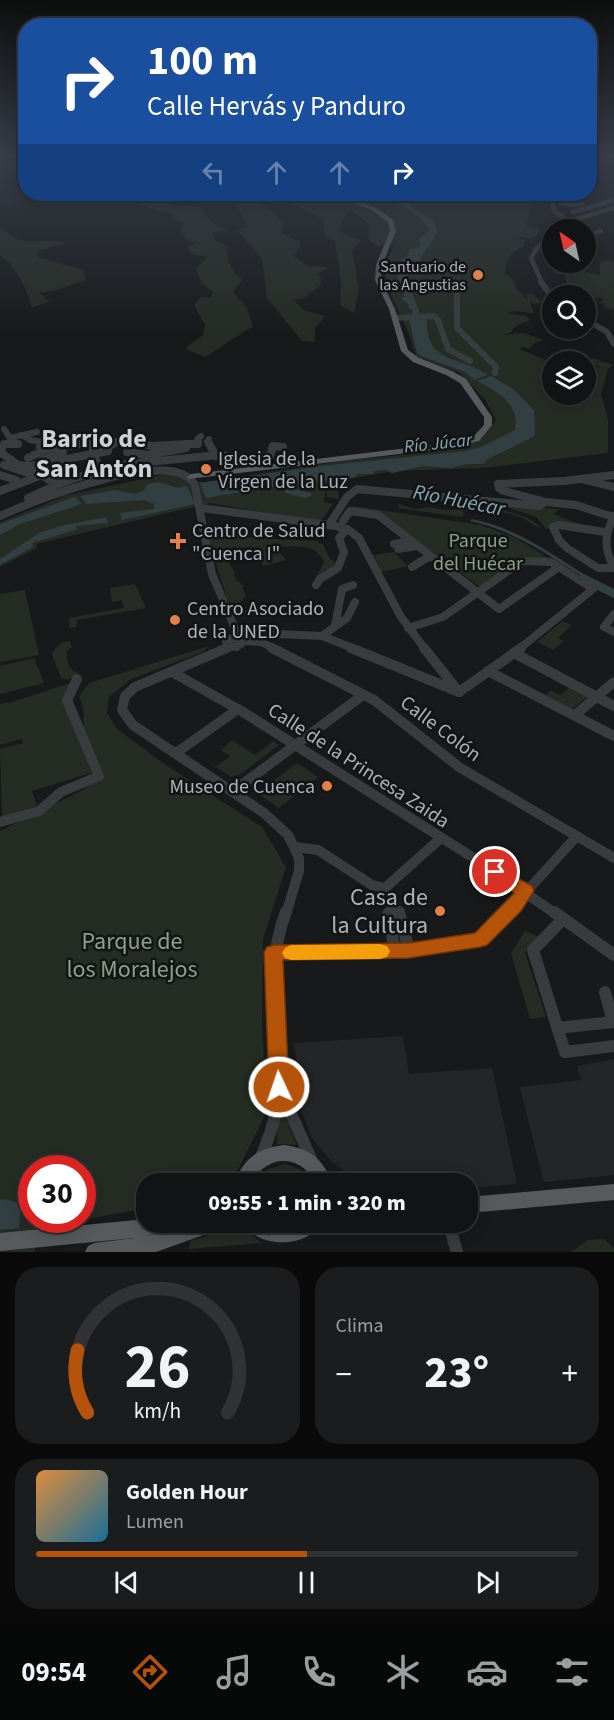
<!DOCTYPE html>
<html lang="es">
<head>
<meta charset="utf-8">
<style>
  :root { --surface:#121314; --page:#1b1c1d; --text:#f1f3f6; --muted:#9c9ea0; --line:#313234; --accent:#b45309 }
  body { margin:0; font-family:"Source Sans 3",sans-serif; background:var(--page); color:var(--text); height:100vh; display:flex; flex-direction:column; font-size:22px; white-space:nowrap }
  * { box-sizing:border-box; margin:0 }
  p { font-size:20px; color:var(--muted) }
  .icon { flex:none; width:33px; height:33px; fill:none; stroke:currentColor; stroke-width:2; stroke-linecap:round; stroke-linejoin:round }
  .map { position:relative; height:1252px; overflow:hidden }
  .sheet { display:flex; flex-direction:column; gap:15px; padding:15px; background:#0a0a0b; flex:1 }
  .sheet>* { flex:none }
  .hud { position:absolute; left:18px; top:18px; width:579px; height:183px; border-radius:24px; box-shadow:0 3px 15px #0003,0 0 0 2px var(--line); background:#1a4fa0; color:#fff; overflow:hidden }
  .needle { width:39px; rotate:326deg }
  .controls { position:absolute; left:542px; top:219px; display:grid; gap:12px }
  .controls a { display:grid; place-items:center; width:54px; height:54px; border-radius:50%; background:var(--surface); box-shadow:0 3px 15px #0003,0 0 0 2px var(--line); font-size:30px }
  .speed { position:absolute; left:18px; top:1155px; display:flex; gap:12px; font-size:30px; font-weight:700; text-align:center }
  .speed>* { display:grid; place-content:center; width:78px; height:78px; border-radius:50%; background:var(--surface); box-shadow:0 3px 15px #0003,0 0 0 2px var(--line); line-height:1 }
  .speed .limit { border:9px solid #d22; background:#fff; color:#111 }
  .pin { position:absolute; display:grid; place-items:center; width:51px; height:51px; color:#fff; margin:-26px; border:3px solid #fff; border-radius:50%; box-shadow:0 2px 6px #0007 }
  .me { position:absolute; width:66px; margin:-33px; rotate:357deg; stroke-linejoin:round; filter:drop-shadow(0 0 4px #0008) }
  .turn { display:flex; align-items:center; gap:21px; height:126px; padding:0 30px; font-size:27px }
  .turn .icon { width:78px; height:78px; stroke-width:2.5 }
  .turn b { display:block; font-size:42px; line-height:51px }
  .lanes { display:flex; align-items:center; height:57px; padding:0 30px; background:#0003; justify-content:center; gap:30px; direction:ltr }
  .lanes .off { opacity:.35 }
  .big { font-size:45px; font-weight:800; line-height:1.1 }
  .sheet .tile { flex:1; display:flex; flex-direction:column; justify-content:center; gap:9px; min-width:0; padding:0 21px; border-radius:24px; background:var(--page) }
  .sheet .dial { align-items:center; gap:0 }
  .dial svg { height:156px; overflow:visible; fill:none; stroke:var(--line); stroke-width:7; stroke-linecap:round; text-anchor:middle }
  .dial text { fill:var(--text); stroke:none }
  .song { display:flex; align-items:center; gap:18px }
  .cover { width:72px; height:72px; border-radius:9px; background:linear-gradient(135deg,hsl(30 70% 55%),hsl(200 70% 35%)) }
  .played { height:6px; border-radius:3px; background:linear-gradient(90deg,var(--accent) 50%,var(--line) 50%) }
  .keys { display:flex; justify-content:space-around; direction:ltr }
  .heat { display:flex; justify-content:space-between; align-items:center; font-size:33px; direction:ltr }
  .sheet .tiles { flex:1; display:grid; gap:15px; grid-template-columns:1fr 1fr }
  .tile:last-child { grid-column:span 2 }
  .trip { position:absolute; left:136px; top:1173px; width:342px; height:60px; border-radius:24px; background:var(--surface); box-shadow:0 3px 15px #0003,0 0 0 2px var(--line); font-weight:800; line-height:60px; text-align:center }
  .menu { display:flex; height:96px; justify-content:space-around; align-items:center; background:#070808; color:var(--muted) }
  .menu .icon { width:42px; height:42px }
  .menu .current { color:var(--accent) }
  .menu b { font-size:27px; color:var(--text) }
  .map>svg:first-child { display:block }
  .built { fill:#242527 }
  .green { fill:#252c24; fill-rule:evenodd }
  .water { fill:#323f42 }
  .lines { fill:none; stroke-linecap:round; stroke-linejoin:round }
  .river { fill:#323f42; fill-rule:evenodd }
  .minor-far4 { stroke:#393c3e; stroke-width:4.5 }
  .minor-far3 { stroke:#393c3e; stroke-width:6 }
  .minor-far2 { stroke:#393c3e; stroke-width:8 }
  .minor-far1 { stroke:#393c3e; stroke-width:10 }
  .minor { stroke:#393c3e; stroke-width:12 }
  .major { fill:#565a5d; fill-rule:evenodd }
  .route { fill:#b45309; stroke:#753606; stroke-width:1.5 }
  .slow { fill:#f59e0b }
  .poi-dot { fill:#e0814a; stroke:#131415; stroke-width:2 }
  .labels { text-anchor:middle; stroke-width:5; stroke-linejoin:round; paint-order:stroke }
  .far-poi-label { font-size:16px; fill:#acb3b8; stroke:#131415; text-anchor:end }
  .far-water-label { font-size:18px; font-style:italic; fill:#86a9b0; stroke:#131415 }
  .poi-label { font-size:20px; fill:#acb3b8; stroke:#131415; text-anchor:start }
  .park-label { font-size:20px; fill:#8ba185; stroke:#131415 }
  .street-label { font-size:20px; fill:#acb3b8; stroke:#131415 }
  .water-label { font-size:21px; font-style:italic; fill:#86a9b0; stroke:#131415 }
  .near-poi-label { font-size:24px; fill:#acb3b8; stroke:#131415; text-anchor:end }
  .near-park-label { font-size:24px; fill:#8ba185; stroke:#131415 }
  .district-label { font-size:26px; font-weight:bold; fill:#ccd1d5; stroke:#131415 }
</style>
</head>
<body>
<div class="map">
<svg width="614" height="1252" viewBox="0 0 614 1252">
  <rect width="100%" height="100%" fill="#18191a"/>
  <g class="built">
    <path d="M403 1036 409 1074 492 1068 517 1184 468 1188V1184L362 1183 331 1161 320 1148 312 1138 302 1112 294 1043Z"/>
    <path d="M614 1059V1175L546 1182 543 1180 520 1087 581 1080 577 1066Z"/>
  </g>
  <g class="green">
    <path d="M124 194H141L170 204V207L186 205 201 208 211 222 228 231 213 232 214 239 226 246C227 261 231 270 242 280L233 292 247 308 253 326 205 357 186 349 189 345 203 335 205 325 194 305 201 297 210 298 213 292 202 284 196 269 207 257 191 254 188 247 195 243 185 239 181 229 185 222 173 219 172 214C153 211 140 205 124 194Z"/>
    <path d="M184 194C225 193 251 190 283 221L282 233 301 243 294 256 307 266 330 267 317 274 321 278V285L304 298 294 300 303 310 325 316 315 328V342L302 341 267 298 262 259 238 231 247 226 235 201 196 199Z"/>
    <path d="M258 194H453L468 197 533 194 537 199 531 205 526 226 537 227 540 232 532 239 520 237 519 239 526 240 523 247C512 249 504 263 505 274L512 278 517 289 528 300 526 295 532 294 544 303 532 304 529 300 534 313 514 311 507 313 525 316 531 320 517 325 512 330V332L504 335 524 333 544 340 535 343 528 349 524 347 519 349 546 360 562 361 552 362V394H585V365L605 368 588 363 592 358 613 365 608 369 601 394 608 419V453L483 468 393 471 337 481 339 499 327 497 326 488 324 502 333 504 320 522 210 503 36 544 37 548 0 567V522L68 495 166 474H174L186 480 204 482 349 460 434 452 433 450 477 442 496 420 484 398 458 372 417 358 407 329 387 286 385 268 394 245 377 246 369 240V224L351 210 345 215 338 231 360 241 352 250 359 289 354 313 340 305 341 282 335 240 326 237 323 219 288 202Z"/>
    <path d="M0 226C24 252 36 236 66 243L37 251 39 258 84 270 85 280 57 290 39 293 50 301 32 308C27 290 16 265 0 256Z"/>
    <path d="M585 255 595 261 588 264V269L584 271 600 275V263L604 260 614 262V310L603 307 606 306 600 302 603 301 602 298H586L585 296 571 294 563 287 567 285 565 275 555 273 554 267 562 268 568 264 585 262Z"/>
    <path d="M398 504 416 509 430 507 444 510 497 508 528 518 543 529C534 527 530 521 522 518 503 510 483 510 463 511L464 515 460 517 398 508Z"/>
    <path d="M501 505 560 509 553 514 582 525 581 527 556 520 566 522 546 529 536 517Z"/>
    <path d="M353 506 481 525 516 538 551 560 518 559 480 587 381 514 350 510Z"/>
    <path d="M234 534 254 538 318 541V543L323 544 330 559 336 563 324 575 317 576 324 562C315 542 296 547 276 547L286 560 263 566 254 547 233 548 228 561 236 574 234 575 237 581 245 586 242 587 246 596 239 603 242 608 235 611 238 617H236L227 599 208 538 227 537 222 536Z"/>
    <path d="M394 552 408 566 381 572 374 555Z"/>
    <path d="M135 584 146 608 77 620 76 627 69 628V618L124 608 122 600 112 602 110 588Z"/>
    <path d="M25 590 39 655 0 662V594Z"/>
    <path d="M563 621 572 625 558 638 564 641 553 650 537 642Z"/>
    <path d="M70 641 72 647 67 651C66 661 68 670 79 674L67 680 61 678 52 654C57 645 60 642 70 641Z"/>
    <path d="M209 646 203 652 131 679 109 697 107 713 117 729 166 765 262 827 286 867 263 939 262 1024 267 1111 236 1174 223 1183 147 1184V1208L72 1222H35V1252H0V831L83 790 104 775 84 728 83 707 79 696 89 683ZM32 1168H82V1220H32Z"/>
    <path d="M34 658 44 683 0 694V666Z"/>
    <path d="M70 683 62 698 94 772 32 791 37 806 2 817 0 749 23 743 21 739 0 745V704L8 702 10 705 9 703Z"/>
    <path d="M569 688 587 697 572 709 545 695 551 690 560 695Z"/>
    <path d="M232 740 255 755 273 741 279 745 241 774 231 777 206 760 217 766 230 756 221 750Z"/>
    <path d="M297 763 318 777 279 808 257 793Z"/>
    <path d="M525 931 538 936 525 953 546 1017 530 1019 511 953Z"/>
    <path d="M281 1107 297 1145 277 1144 278 1112Z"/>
    <path d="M285 1164 302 1170 312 1183H257L267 1170Z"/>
    <path d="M234 1228 247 1230 261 1243 189 1249 190 1241Z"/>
    <path d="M604 1239 614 1248V1252H571L588 1240Z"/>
  </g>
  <g class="water">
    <path d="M375 194H397L407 198 406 201 417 211 433 220 437 231C432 245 420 253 417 269L404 270 408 275 405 276C409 287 417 304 420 315L412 314 413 311 408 307 409 304 401 298 405 297 403 294 406 293 398 291 403 288 398 282 395 264 407 256 410 249 420 247 419 239 428 232 429 228C415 209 396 203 375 194Z"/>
    <path d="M424 318 427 320C425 364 461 356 488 375L474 380 465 372 421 356 417 353 409 319Z"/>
    <path d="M491 376 513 389 534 410 535 436 486 460 484 464H467L451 468 423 466 392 473 387 470 374 471 373 474H359L353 478 289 484 206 498 200 483 322 466 465 451 481 447 515 430C520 403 497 392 477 381Z"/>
    <path d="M158 482 178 488 187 486 195 504 122 520 120 513 154 509V504L144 500 87 504 80 496 115 490 135 494 143 491 148 484Z"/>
    <path d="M75 497 82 504 20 524 0 535V524Z"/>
    <path d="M106 517 108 523 76 526 78 529 32 543 33 547 0 565V559L39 533 60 526Z"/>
    <path d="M472 519C520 528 559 560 602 585L598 587C557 561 518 531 470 521Z"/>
    <path d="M5 1199 21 1204 19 1228 0 1230V1200Z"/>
  </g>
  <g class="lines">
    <g class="river">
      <path d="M275 474 294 489 310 493 312 495 306 498 286 493 269 477Z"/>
      <path d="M584 574 614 589V598L579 581 578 578Z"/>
    </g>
    <g class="minor-far4">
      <path d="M564 194 552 203 555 212 569 221"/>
      <path d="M554 200 568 205 583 204"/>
      <path d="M573 212 614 200"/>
      <path d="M559 230 569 221 614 208"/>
      <path d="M585 237 601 231"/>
      <path d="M542 283 531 258 537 248 552 235"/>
    </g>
    <g class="minor-far3">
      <path d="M541 282 552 297"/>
      <path d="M457 294V328L496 367 495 373"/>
      <path d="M395 318 434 316 438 320 448 349 470 361"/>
      <path d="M585 319 607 332 614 344"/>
      <path d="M4 429 10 438 37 432"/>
      <path d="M21 435 30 440 52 444"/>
      <path d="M83 444H93"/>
      <path d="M113 444 119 440 139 444"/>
      <path d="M198 444 197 439 201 436"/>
      <path d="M209 444V439"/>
    </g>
    <g class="minor-far2">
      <path d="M51 442 58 454 65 459"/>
      <path d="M93 442V454L102 472"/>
      <path d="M130 442 152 446 186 444"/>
      <path d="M208 442 216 456"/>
      <path d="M40 447 44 450 93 442"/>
      <path d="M0 452 18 465 31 466 108 451V447L116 442"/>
      <path d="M127 452 147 455 186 448V444H198V442"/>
      <path d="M0 453 4 444H18"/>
      <path d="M28 458 44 450"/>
      <path d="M43 459 63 453"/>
      <path d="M51 464 74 477"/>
      <path d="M126 464 220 455 246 459 270 456 273 446 283 447"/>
      <path d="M4 465 28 473 43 469"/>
      <path d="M44 469 66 475"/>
      <path d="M0 475 16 480 14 482"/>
      <path d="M582 479 614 487"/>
      <path d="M0 491 42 475 49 480 56 478"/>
      <path d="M28 498C63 482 96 466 135 472"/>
      <path d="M546 502 576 505 613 517"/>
      <path d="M201 508 336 526 350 531 359 538 401 617 425 649"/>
      <path d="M0 516C31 502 177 443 195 486L212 574 239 638"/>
      <path d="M614 516C604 535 604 549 614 568"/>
      <path d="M343 521 350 511 378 515 499 609 559 567"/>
      <path d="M329 525 347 497 357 489 539 506 546 502 504 491 499 488 498 484 564 481 614 475"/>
      <path d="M605 532 559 525 553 527 559 540 567 548 598 568H614"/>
      <path d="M394 544 410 541"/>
      <path d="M398 549 417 546"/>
      <path d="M412 567 430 556"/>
      <path d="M316 585 320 579 338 568 344 552 339 538 347 529"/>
      <path d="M614 614 604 627 614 632"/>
      <path d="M335 626 342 589 353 585"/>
      <path d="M408 628 443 617 522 561 551 562 593 589 519 649"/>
      <path d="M322 636 347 618 355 602"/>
      <path d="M232 638 240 639 241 644 236 647 227 646 226 641Z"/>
      <path d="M246 638 278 634 322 636 355 649"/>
      <path d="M242 641 261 642 275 649"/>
      <path d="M224 649 229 647"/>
    </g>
    <g class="minor-far1">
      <path d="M227 648 135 687 125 696 122 710 133 725 264 813 288 835 299 858V871L286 914"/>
      <path d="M272 648 374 700 459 767 614 858"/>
      <path d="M351 648 459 692"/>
      <path d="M424 648 459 692"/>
      <path d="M514 653 614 706"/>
      <path d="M488 671 614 736"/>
      <path d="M172 672 243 712 480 862 556 914"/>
      <path d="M459 692 521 648"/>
      <path d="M575 715 614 682"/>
      <path d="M176 753 238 709"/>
      <path d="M232 792 363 695"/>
      <path d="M0 822 39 811 61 792 99 776 67 700 77 679"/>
      <path d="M295 847 318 850 372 885 385 888 441 838"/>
      <path d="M388 914 393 908 399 914"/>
      <path d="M506 914 577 836"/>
    </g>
    <g class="minor">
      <path d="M390 912 388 914 395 951"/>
      <path d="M399 912 409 950"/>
      <path d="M554 912 614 955"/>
      <path d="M563 919 533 950 565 1052 614 1046"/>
      <path d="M274 952 409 950 472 943 480 940 508 912"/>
      <path d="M605 992 613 1022"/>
      <path d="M557 1028 614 1022"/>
      <path d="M279 1087 312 1161"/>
      <path d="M260 1159C267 1143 273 1128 276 1110 286 1043 260 977 286 912"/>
      <path d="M448 1222 457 1252"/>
    </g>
    <g class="major">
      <path d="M330 194H337L376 208 393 220 396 231 382 265 381 280 395 309 408 350 419 358 452 371 466 379 492 417V425L479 441 458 447 188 479 187 477 191 474 457 442 473 437 484 425V417L460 383 446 375 413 362 401 351 389 309 375 280 376 265 390 231 388 222 372 210Z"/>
      <path d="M284 1145C311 1149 322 1158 333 1184H316C301 1153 266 1154 251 1184H234C244 1158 256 1149 284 1145Z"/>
      <path d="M614 1184V1200L468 1213V1197Z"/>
      <path d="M147 1219V1222H170L168 1228 147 1236 191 1222H225L223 1228 156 1252H85L88 1246 94 1243 135 1238 0 1251V1233Z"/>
      <path d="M244 1222H268L283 1226 298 1222H321C310 1249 254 1249 244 1222Z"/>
    </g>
  </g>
  <linearGradient id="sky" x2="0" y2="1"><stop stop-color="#0d0e0e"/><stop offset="0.47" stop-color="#373e49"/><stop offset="1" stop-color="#373e49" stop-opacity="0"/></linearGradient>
  <rect width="614" height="333" fill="url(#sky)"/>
  <path class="route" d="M495 865 532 886 534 891 521 911 487 945 480 947 409 958 283 960 289 1087 286 1094 279 1096 272 1094 269 1087 264 952 267 947 274 945 409 943 475 933 514 893 489 876 486 872 489 867Z"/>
  <path class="slow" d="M380 944 387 946 390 951 387 957 380 959 291 960 285 958 282 953 285 948 291 945Z"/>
  <g class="poi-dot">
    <circle cx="478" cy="275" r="6"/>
    <circle cx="206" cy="469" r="6"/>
    <path d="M175 532h6v6h6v6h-6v6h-6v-6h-6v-6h6z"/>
    <circle cx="175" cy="620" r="6"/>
    <circle cx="327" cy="786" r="6"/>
    <circle cx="440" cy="911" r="6"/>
  </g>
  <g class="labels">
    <g class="far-poi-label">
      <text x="466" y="272">Santuario de<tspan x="466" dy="18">las Angustias</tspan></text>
    </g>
    <g class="far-water-label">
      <text transform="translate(438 443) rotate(-6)" y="6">Río Júcar</text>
    </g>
    <g class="poi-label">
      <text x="218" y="465">Iglesia de la<tspan x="218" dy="23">Virgen de la Luz</tspan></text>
      <text x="192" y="537">Centro de Salud<tspan x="192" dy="23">"Cuenca I"</tspan></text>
      <text x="187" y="615">Centro Asociado<tspan x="187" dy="23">de la UNED</tspan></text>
      <text x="315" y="793" text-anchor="end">Museo de Cuenca</text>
    </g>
    <g class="park-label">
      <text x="478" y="547">Parque<tspan x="478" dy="23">del Huécar</tspan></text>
    </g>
    <g class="street-label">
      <text transform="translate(441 728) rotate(37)" y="7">Calle Colón</text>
      <text transform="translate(359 765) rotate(33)" y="7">Calle de la Princesa Zaida</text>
    </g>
    <g class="water-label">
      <text transform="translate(459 500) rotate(11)" y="7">Río Huécar</text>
    </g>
    <g class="near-poi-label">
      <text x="428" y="905">Casa de<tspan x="428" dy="28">la Cultura</tspan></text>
    </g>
    <g class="near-park-label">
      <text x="132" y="949">Parque de<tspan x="132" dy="28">los Moralejos</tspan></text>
    </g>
    <g class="district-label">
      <text x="94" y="447">Barrio de<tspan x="94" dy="30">San Antón</tspan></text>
    </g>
  </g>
</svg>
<div class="controls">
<a><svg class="needle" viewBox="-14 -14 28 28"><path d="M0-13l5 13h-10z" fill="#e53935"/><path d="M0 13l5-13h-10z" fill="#9c9ea0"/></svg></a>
<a><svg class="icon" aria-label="search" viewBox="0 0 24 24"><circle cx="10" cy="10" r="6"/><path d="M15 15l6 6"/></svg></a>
<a><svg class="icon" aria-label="layers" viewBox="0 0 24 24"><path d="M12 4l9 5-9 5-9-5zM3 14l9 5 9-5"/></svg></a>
</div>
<div class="speed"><div class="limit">30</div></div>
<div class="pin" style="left:495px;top:872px;background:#d93025"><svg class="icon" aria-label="arrive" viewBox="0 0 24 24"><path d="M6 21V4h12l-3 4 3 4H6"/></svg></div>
<svg class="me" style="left:279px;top:1087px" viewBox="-20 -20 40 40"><circle r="17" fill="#b45309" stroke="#fff" stroke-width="3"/><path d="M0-11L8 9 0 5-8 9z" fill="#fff"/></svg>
<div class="trip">09:55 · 1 min · 320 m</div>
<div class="hud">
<div class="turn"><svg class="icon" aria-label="right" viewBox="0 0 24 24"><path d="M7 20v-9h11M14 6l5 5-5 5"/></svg><div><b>100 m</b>Calle Hervás y Panduro</div></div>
<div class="lanes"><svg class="icon off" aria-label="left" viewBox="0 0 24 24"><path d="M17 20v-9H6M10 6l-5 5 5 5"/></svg><svg class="icon off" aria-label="ahead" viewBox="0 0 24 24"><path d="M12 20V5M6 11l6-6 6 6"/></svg><svg class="icon off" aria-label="ahead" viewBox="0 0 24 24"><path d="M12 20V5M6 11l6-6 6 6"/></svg><svg class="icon" aria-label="right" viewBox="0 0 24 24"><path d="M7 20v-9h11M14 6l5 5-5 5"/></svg></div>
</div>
</div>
<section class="sheet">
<div class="tiles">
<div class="tile dial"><svg viewBox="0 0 100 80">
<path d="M14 69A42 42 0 1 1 86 69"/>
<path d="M14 69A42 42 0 0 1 9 37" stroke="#b45309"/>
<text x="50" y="56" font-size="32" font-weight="700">26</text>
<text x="50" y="72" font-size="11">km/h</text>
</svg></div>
<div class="tile"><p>Clima</p>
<div class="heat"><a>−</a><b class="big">23°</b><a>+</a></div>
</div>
<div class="tile">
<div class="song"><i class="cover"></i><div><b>Golden Hour</b><p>Lumen</p></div></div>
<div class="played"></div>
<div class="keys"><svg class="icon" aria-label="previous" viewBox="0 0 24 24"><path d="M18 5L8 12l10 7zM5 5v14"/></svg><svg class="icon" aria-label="pause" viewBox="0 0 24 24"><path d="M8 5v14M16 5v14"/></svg><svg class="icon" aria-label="next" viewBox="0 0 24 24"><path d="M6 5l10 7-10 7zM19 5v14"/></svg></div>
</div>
</div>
</section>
<nav class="menu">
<b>09:54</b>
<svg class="icon current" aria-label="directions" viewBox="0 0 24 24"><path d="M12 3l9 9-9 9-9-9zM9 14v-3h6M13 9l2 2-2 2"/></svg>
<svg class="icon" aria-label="music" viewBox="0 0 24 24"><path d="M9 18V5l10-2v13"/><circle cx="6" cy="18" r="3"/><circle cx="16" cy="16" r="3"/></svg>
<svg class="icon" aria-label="phone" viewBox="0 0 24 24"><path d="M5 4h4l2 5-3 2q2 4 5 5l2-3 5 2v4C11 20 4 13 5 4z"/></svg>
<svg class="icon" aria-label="climate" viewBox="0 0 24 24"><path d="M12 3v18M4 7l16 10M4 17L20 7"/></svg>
<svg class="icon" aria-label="car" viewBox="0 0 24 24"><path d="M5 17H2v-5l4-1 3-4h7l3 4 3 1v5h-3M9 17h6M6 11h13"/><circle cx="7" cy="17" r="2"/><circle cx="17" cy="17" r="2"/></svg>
<svg class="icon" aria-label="filters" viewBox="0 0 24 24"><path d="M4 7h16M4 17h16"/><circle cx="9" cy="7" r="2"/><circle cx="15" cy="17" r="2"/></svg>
</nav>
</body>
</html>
